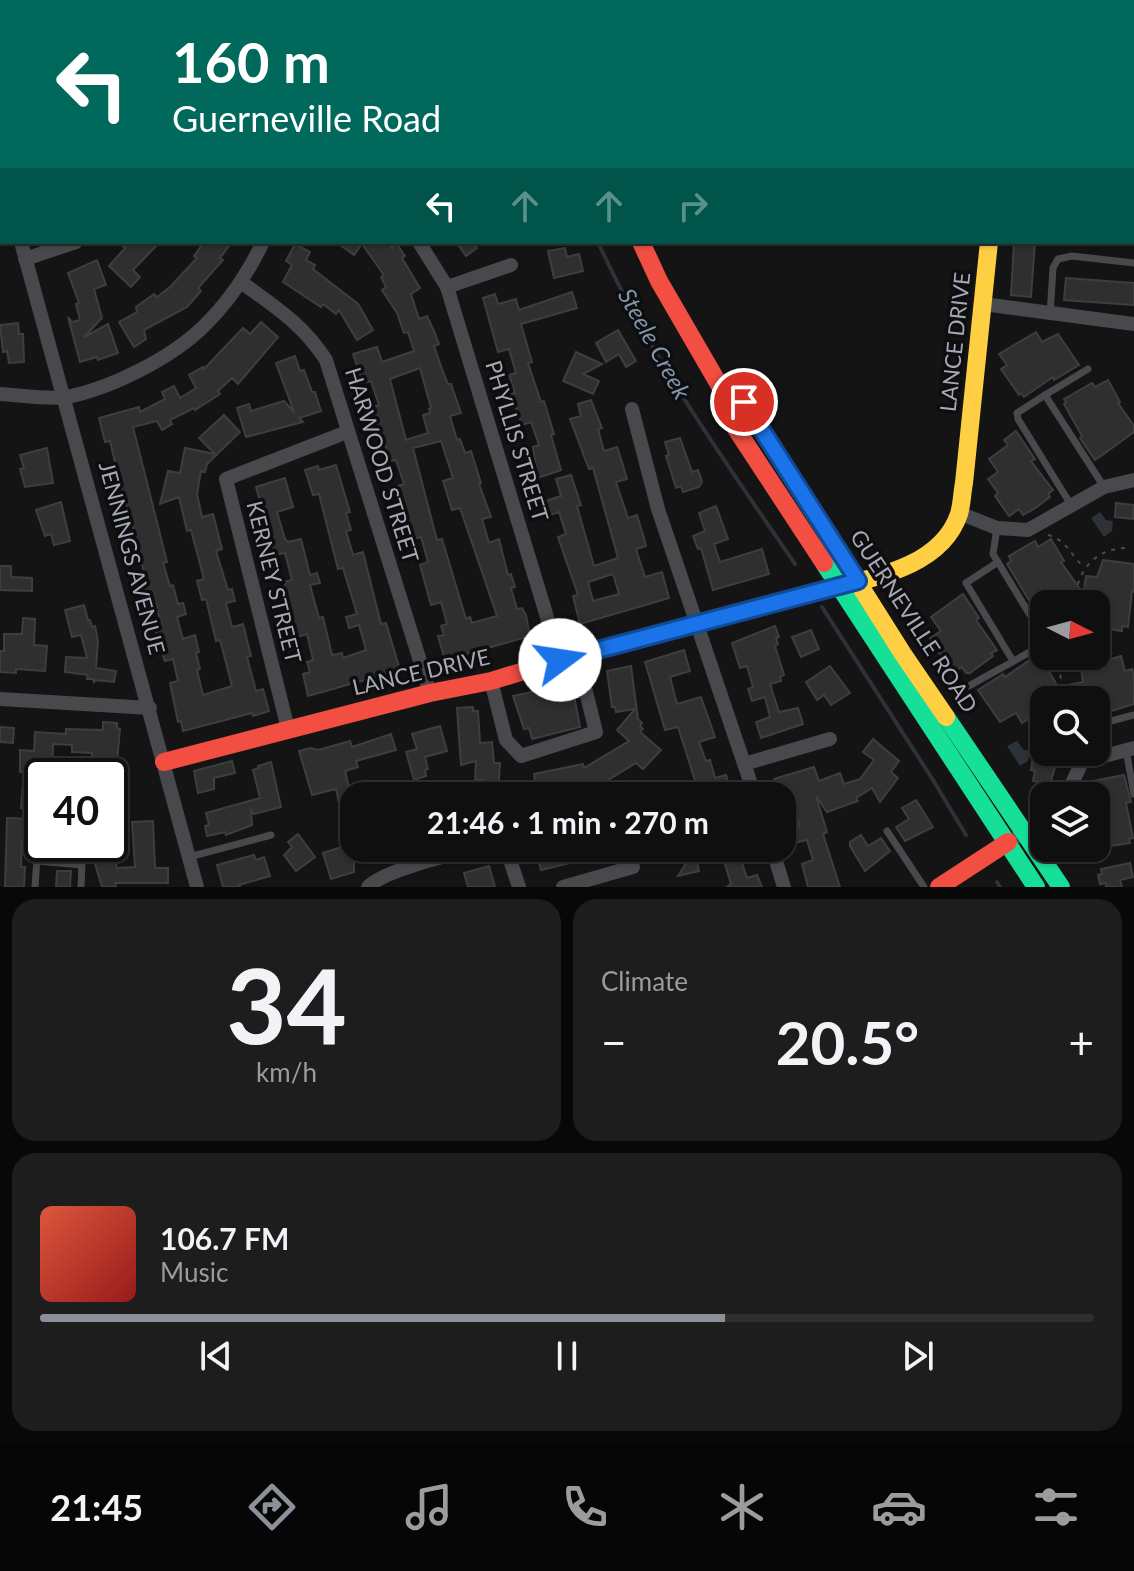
<!DOCTYPE html>
<html lang="en">
<head>
<meta charset="utf-8">
<style>
  :root { --surface:#0f0f0f; --page:#1d1d1d; --text:#f1f3f6; --muted:#9b9c9e; --line:#2f2f2f; --accent:#8c9099 }
  body { margin:0; font-family:Lato,sans-serif; background:var(--page); color:var(--text); height:100vh; display:flex; flex-direction:column; font-size:30px; white-space:nowrap }
  * { box-sizing:border-box; margin:0 }
  p { font-size:26px; color:var(--muted) }
  .icon { flex:none; width:44px; height:44px; fill:none; stroke:currentColor; stroke-width:2; stroke-linecap:round; stroke-linejoin:round }
  .map { position:relative; height:887px; overflow:hidden }
  .sheet { display:flex; flex-direction:column; gap:12px; padding:12px; background:#080808; flex:1 }
  .sheet>* { flex:none }
  .guide { position:absolute; left:0px; top:0px; width:1134px; height:244px; box-shadow:0 2px 6px #0004,0 0 0 2px var(--line); background:#00695c; color:#fff; overflow:hidden }
  .needle { width:52px; rotate:96deg }
  .buttons { position:absolute; left:1030px; top:590px; display:grid; gap:16px }
  .buttons a { display:grid; place-items:center; width:80px; height:80px; border-radius:16px; background:var(--surface); box-shadow:0 2px 6px #0004,0 0 0 2px var(--line); font-size:40px }
  .speed { position:absolute; left:24px; top:758px; display:flex; gap:16px; font-size:40px; font-weight:700; text-align:center }
  .speed>* { display:grid; place-content:center; width:104px; height:104px; border-radius:50%; background:var(--surface); box-shadow:0 2px 6px #0004,0 0 0 2px var(--line); line-height:1 }
  .speed .limit { border:4px solid #111; border-radius:12px; background:#fff; color:#111 }
  .pin { position:absolute; display:grid; place-items:center; width:68px; height:68px; color:#fff; margin:-34px; border:4px solid #fff; border-radius:50%; box-shadow:0 2px 8px #0007 }
  .me { position:absolute; width:88px; margin:-44px; rotate:76deg; stroke-linejoin:round; filter:drop-shadow(0 0 6px #0008) }
  .turn { display:flex; align-items:center; gap:28px; height:168px; padding:0 40px; font-size:36px }
  .turn .icon { width:104px; height:104px; stroke-width:2.5 }
  .turn b { display:block; font-size:56px; line-height:68px }
  .lanes { display:flex; align-items:center; height:76px; padding:0 40px; background:#0003; justify-content:center; gap:40px; direction:ltr }
  .lanes .off { opacity:.35 }
  .big { font-size:60px; font-weight:700; line-height:1.1 }
  .sheet .tile { flex:1; display:flex; flex-direction:column; justify-content:center; gap:12px; min-width:0; padding:0 28px; border-radius:24px; background:var(--page) }
  .sheet .dial { align-items:center; gap:0 }
  .dial b { font-size:104px; line-height:1 }
  .song { display:flex; align-items:center; gap:24px }
  .cover { width:96px; height:96px; border-radius:12px; background:linear-gradient(135deg,hsl(10 70% 55%),hsl(0 70% 35%)) }
  .played { height:8px; border-radius:4px; background:linear-gradient(90deg,var(--accent) 65%,var(--line) 65%) }
  .keys { display:flex; justify-content:space-around; direction:ltr }
  .heat { display:flex; justify-content:space-between; align-items:center; font-size:44px; direction:ltr }
  .sheet .tiles { flex:1; display:grid; gap:12px; grid-template-columns:1fr 1fr }
  .tile:last-child { grid-column:span 2 }
  .trip { position:absolute; left:340px; top:782px; width:456px; height:80px; border-radius:24px; background:var(--surface); box-shadow:0 2px 6px #0004,0 0 0 2px var(--line); font-weight:700; line-height:80px; text-align:center }
  .dock { display:flex; height:128px; justify-content:space-around; align-items:center; background:#060606; color:var(--muted) }
  .dock .icon { width:56px; height:56px }
  .dock .active { color:var(--accent) }
  .dock b { font-size:36px; color:var(--text) }
  .map>svg:first-child { display:block }
  .water { fill:#2c3238 }
  .lines { fill:none; stroke-linecap:round; stroke-linejoin:round }
  .stream { stroke:#2c3238; stroke-width:4 }
  .building { fill:#2f2f30; stroke:#3d3e40; stroke-width:2; fill-rule:evenodd }
  .path { stroke:#4a4b4e; stroke-width:2; stroke-dasharray:4 6; stroke-linecap:butt }
  .lane { stroke:#48494d; stroke-width:7 }
  .street { stroke:#48494d; stroke-width:14 }
  .fast { stroke:#16e098; stroke-width:18 }
  .slow { stroke:#ffcf43; stroke-width:18 }
  .jam { stroke:#f24e42; stroke-width:18 }
  .route-casing { stroke:#114b97; stroke-width:20 }
  .route { stroke:#1a73e8; stroke-width:14 }
  .labels { text-anchor:middle; stroke-width:7; stroke-linejoin:round; paint-order:stroke }
  .street-label { font-size:22px; fill:#a6aab4; stroke:#0e0e10 }
  .water-label { font-size:24px; font-style:italic; fill:#8195ab; stroke:#0e0e10 }
</style>
</head>
<body>
<div class="map">
<svg width="1134" height="887" viewBox="0 0 1134 887">
  <rect width="100%" height="100%" fill="#141414"/>
  <g class="water">
    <path d="M1100 512 1106 520 1113 521 1112 531 1104 537 1091 518Z"/>
    <path d="M1017 741 1024 750H1030L1028 761 1020 766 1007 746Z"/>
  </g>
  <g class="lines">
    <g class="stream">
      <path d="M516 0V2"/>
      <path d="M598 242C650 357 724 460 795 564"/>
      <path d="M822 607 933 780 966 835"/>
      <path d="M997 882 1000 887"/>
    </g>
  </g>
  <g class="building">
    <path d="M118 242H160L133 270 140 277 131 287 109 266 125 248Z"/>
    <path d="M204 242H232L220 258 223 260 198 288 201 291 187 307 144 330 146 339 134 347 119 322 137 312 136 307 154 294 157 297 170 287 197 258 194 256Z"/>
    <path d="M336 242H388L392 248 397 244 405 256 402 258 420 288 411 294 419 319 427 316 434 331 439 344 434 346 442 369 448 384H451L461 413 450 416 457 440 460 439 465 453 471 451 481 483 479 484 491 517 482 519 489 543 499 539 508 575 511 574 515 587 511 588 517 609 522 608 526 615 530 636 445 660 438 636 444 635 441 626 447 624 441 602 431 605 420 565 428 562 421 537 413 539 408 524 405 525 394 487 404 484 396 460 390 461 385 445 381 446 369 408 379 405 371 381 363 383 353 354 377 347 382 362 414 351 408 332 404 333 397 313 382 290 386 287 381 277 384 275 362 244 354 255ZM420 368 431 408 429 409 430 413 423 415 428 433 406 440 390 379ZM441 441 453 478 443 481 452 510 460 508 497 616 472 623 470 617 466 619 442 539 437 540 413 448Z"/>
    <path d="M456 242H472L477 248 466 256Z"/>
    <path d="M1014 242H1035L1031 297 1011 295Z"/>
    <path d="M295 244 310 252 306 260 315 265 313 269 358 304 373 330 357 340 339 310 336 314 323 304 321 307 283 282 292 265 286 261Z"/>
    <path d="M565 248 567 257 579 254 583 271 554 278 548 251Z"/>
    <path d="M97 260 106 285 94 289 102 318 84 337 108 324 118 353 98 360 97 357 80 362 68 317 72 322 80 320 76 304 79 303 68 273Z"/>
    <path d="M1066 278 1134 283V305L1064 300Z"/>
    <path d="M572 292 577 308 521 324 532 362 528 363 541 402 544 401 554 434 551 435 561 470 538 478 533 447 539 445 531 422 522 425 511 394 515 393 509 375 516 373 509 349 498 352 483 298 495 294 498 304 516 299 519 310Z"/>
    <path d="M261 322 278 337 238 384 232 378 218 391 220 394 195 410 194 408 170 420 172 424 162 430 157 421 133 427 167 562 163 563 170 586 173 585 178 604 183 603 186 614 177 617 183 639 195 635 199 652 196 653 200 669 197 670 203 695 232 686 220 640 216 641 206 599 202 600 197 581 204 579 191 530 187 531 179 497 160 504 168 471 180 473 185 448 215 454 199 438 224 415 240 432 207 464 205 472 201 471 197 494 202 517 213 514 222 549 216 551 228 590 232 589 235 601 226 603 232 627 243 624 251 656 247 657 256 691 263 689 269 711 253 716 252 713 183 731 181 721 178 722 170 683 178 681 173 659 165 661 158 643 155 629 162 627 156 604 149 606 141 575 145 574 138 553 135 554 131 540 136 538 124 497 119 499 112 472 117 471 110 441 105 442 99 418 139 407 140 412 165 399 162 392 174 386 180 398 196 388 189 375 203 367 204 369 243 328 250 334Z"/>
    <path d="M18 323 19 334H23L24 362 9 363 7 351 3 352 0 325Z"/>
    <path d="M618 330 636 361 626 367 619 354 606 362 596 343Z"/>
    <path d="M1036 332 1042 342 1058 334 1079 365 1054 380 1053 377 1024 397 1021 393 1019 395 1001 369 1007 365 999 354Z"/>
    <path d="M576 352 602 364 583 374 599 381 593 394 563 381Z"/>
    <path d="M295 356 300 371 304 370 312 392H315L321 411 299 418 303 422 246 437 237 408 249 404 251 411 284 401 294 412 276 363Z"/>
    <path d="M1108 380 1120 402 1118 403 1134 426V432L1095 460 1080 438 1082 436 1064 404 1066 402 1064 399 1092 383 1095 387Z"/>
    <path d="M591 400 602 428 598 429 604 451 617 447 622 462 627 479 616 482 628 518 637 515 644 538 646 546 636 549 645 577 662 572 669 598 580 624 573 596 578 595 558 537 566 534 559 512 550 515 546 501 561 496 556 479 571 475 581 505 577 506 594 566 618 558 593 468 589 469 570 419 581 416 578 404ZM613 574 619 594 593 601 588 582Z"/>
    <path d="M1016 431 1035 459 1031 461 1053 490 1048 494 1050 497 1034 509 1023 515 1019 509 1009 516 995 496 998 493 988 479 998 472 989 459 1008 445 1004 440Z"/>
    <path d="M680 438 692 472 698 470 702 482 699 487 683 492 681 486 676 488 666 456 669 455 665 442Z"/>
    <path d="M47 448 53 483 25 487 20 469 24 468 20 455Z"/>
    <path d="M336 465 350 512 346 513 351 530 346 531 353 555 363 552 381 624 386 623 400 670 308 696 303 674 310 672 307 662 313 660 307 634 297 637 284 582 292 580 285 553 275 555 256 487 285 478 293 507 277 512 285 539 288 542 301 539 310 575 317 573 320 583 310 585 319 618 323 617 332 655 342 653 343 658 366 650 359 625 349 628 346 617 357 614 343 568 338 569 319 494 313 495 305 470 318 466 319 470Z"/>
    <path d="M61 502 70 541 54 545 51 534 45 536 36 510Z"/>
    <path d="M1116 503 1134 505 1133 519 1115 517Z"/>
    <path d="M716 506 728 539 714 544 720 562 762 549 769 574 713 590 701 548 698 549 693 536 705 531 699 513Z"/>
    <path d="M1051 539 1064 561 1061 562 1080 589 1059 604H1044V625L1007 564 1011 561 1009 556 1035 541 1038 547Z"/>
    <path d="M1103 560 1134 564V592L1132 591 1128 627 1122 626V631L1096 627V604H1082L1086 576 1097 577Z"/>
    <path d="M0 566H11V577L32 578V591L0 590Z"/>
    <path d="M963 594 979 618 976 620 997 650 991 653 993 656 970 673H966L962 667 952 674 930 638 941 631 931 617Z"/>
    <path d="M84 605 88 620H90L92 627 95 626 98 641 96 668 116 671 114 682 95 680 94 682 93 679H87L88 675 65 672 66 657 87 658 81 635 72 637 65 610Z"/>
    <path d="M23 618 35 619 34 645 47 646 45 671 16 669V673L0 672V651H4V634H22Z"/>
    <path d="M775 626 779 637 776 638 778 644 775 646 784 675 780 677 781 681 770 684 779 712 798 708 803 724 761 738 756 722 770 717 765 697 752 701 748 689 753 687 747 666 740 668 732 643Z"/>
    <path d="M811 630 819 649 801 657 792 637Z"/>
    <path d="M684 650 690 671 670 677 677 704 701 697 715 737 699 742 706 761 710 760 715 778 726 775 730 788 704 796 699 793 678 727 665 730 645 662Z"/>
    <path d="M1121 656 1125 671 1132 669 1134 676V704L1096 716V700H1044V709L1022 723 1016 713 1000 722 978 690 1003 674 1005 677 1034 657 1037 661 1041 658 1058 687 1083 682 1081 668 1098 665 1097 663Z"/>
    <path d="M631 666 638 719 642 723 640 726 643 729 640 732 661 750 643 769 636 763 600 785 599 783 553 796H537L534 774 583 764 584 768 629 741 617 730 635 709 616 712 615 707H612L607 671Z"/>
    <path d="M830 666 850 693 831 705 824 695 817 700 806 682Z"/>
    <path d="M571 680 580 727 532 739 529 728 524 729 513 696 559 686 558 684Z"/>
    <path d="M473 707V711H478L480 743 492 742 494 763H500L498 796H483L484 780H475L476 761 461 765 457 708Z"/>
    <path d="M103 722 117 723V728L120 729 116 773 92 772V753L72 752V745L53 744 52 770H42V809L21 808 24 772H20V750L34 751 35 732 66 734V729L103 730Z"/>
    <path d="M1038 725 1044 726V752H1053L1052 760 1057 761 1050 784 1033 781 1035 771 1031 770Z"/>
    <path d="M440 726 447 751 425 757 428 769 425 770 426 776 414 780 406 752 417 749 412 734Z"/>
    <path d="M0 727 14 728 13 743 0 742Z"/>
    <path d="M391 734 396 750 356 761 358 767 345 771 352 800 339 803 336 789 312 795 299 751 311 748 318 750 350 741 352 747Z"/>
    <path d="M873 739 899 761 891 772 898 778 880 802 872 788 856 798 858 801 827 812 816 796 827 832 823 834 840 887H808L802 864 813 860 807 840 794 843 790 830 800 827 792 802 782 805V796H779L774 779 814 767 819 781 840 773 844 784 860 779 874 760 863 752Z"/>
    <path d="M232 761 235 773 214 778V789L198 793 194 771Z"/>
    <path d="M271 762 281 807 254 814 251 810 252 825 226 835 225 832 207 836 205 826 209 825 206 813 260 798 253 770 259 768 258 766Z"/>
    <path d="M1124 775 1131 802 1126 803 1133 838 1129 839 1130 843 1097 848 1096 796H1091L1088 782Z"/>
    <path d="M418 780 421 796H405L401 785Z"/>
    <path d="M916 800 933 827 905 841 896 827 909 819 902 808Z"/>
    <path d="M7 818 28 819 27 840H22L21 867H25L24 887H5Z"/>
    <path d="M153 821 155 868H168V883H115L116 887H102L91 850 95 849 94 846 111 844 117 868 135 867 132 822Z"/>
    <path d="M298 834 315 857 296 871 284 855 292 847 288 842Z"/>
    <path d="M861 835 868 846 881 838 890 851 865 871 850 846V842Z"/>
    <path d="M354 843V848L391 850 354 862V872L331 879 323 853Z"/>
    <path d="M535 848H583L586 859 541 870Z"/>
    <path d="M669 848H713V852L696 856 699 871 678 876 690 857 672 862Z"/>
    <path d="M720 848H737L747 878 757 875 762 887H727L731 884Z"/>
    <path d="M254 855 256 860 264 857 270 876 239 885 240 887H223L217 865Z"/>
    <path d="M1130 863 1133 877 1120 880 1122 887H1106V883L1100 884 1098 875 1102 874 1101 869Z"/>
    <path d="M489 866 495 887H468L464 873Z"/>
    <path d="M57 871H71L70 887H56Z"/>
  </g>
  <g class="lines">
    <g class="path">
      <path d="M1048 535C1067 540 1070 555 1084 567"/>
      <path d="M1074 604C1077 571 1094 547 1130 548"/>
      <path d="M1096 644 1114 653"/>
      <path d="M1063 656 1059 662 1063 700"/>
    </g>
    <g class="lane">
      <path d="M1050 315 1053 268 1058 259 1072 256 1134 263"/>
      <path d="M1045 395 1088 369"/>
      <path d="M1071 505 1018 419 1017 413 1045 395 1104 487"/>
      <path d="M997 528 993 554 1044 638"/>
      <path d="M998 562 966 583 1013 661"/>
      <path d="M969 686C994 671 1020 659 1044 643"/>
      <path d="M1096 725 1134 715"/>
      <path d="M1126 750 1134 794"/>
      <path d="M1070 752 1077 768"/>
      <path d="M887 831 924 887"/>
      <path d="M189 857 271 835"/>
      <path d="M37 861 82 865 81 887"/>
      <path d="M35 887 39 828"/>
    </g>
    <g class="street">
      <path d="M102 0V2"/>
      <path d="M255 0 256 2"/>
      <path d="M322 2 330 0"/>
      <path d="M1013 2V0"/>
      <path d="M0 163 2 171"/>
      <path d="M1132 197 1134 198"/>
      <path d="M21 242 197 887"/>
      <path d="M419 242 447 287 560 660"/>
      <path d="M25 259 76 242"/>
      <path d="M241 282C275 307 303 324 326 360L430 693"/>
      <path d="M447 287 511 265"/>
      <path d="M983 304 1134 324"/>
      <path d="M0 394C18 395 52 400 67 397 112 388 171 358 203 327 228 303 248 273 263 242"/>
      <path d="M632 409 658 509 755 796"/>
      <path d="M959 513 997 528 1028 530 1104 487 1134 480"/>
      <path d="M491 681 506 740 521 756 596 732 577 656"/>
      <path d="M0 699 150 708"/>
      <path d="M288 729 226 479 347 432"/>
      <path d="M744 764 830 739"/>
      <path d="M1066 796 1082 762 1134 748"/>
      <path d="M1018 836 1044 820"/>
      <path d="M506 848 519 887"/>
      <path d="M772 848 784 887"/>
      <path d="M368 887C384 870 451 855 476 848"/>
      <path d="M563 887 633 867"/>
    </g>
    <g class="fast">
      <path d="M824 563 1036 887"/>
      <path d="M946 717 1061 887"/>
    </g>
    <g class="slow">
      <path d="M562 0 563 2"/>
      <path d="M721 388 744 402 903 654 946 717"/>
      <path d="M823 590C871 578 941 568 959 514 962 504 962 493 964 483L989 242"/>
    </g>
    <g class="jam">
      <path d="M641 242 659 281 721 388 727 415 824 563"/>
      <path d="M164 762 430 693 491 681 560 660 823 590"/>
      <path d="M939 887 1008 842"/>
    </g>
  </g>
  <g class="lines">
    <g class="route-casing">
      <path id="route" d="M560 660 858 581 744 402"/>
    </g>
    <use href="#route" class="route"/>
  </g>
  <g class="labels">
    <g class="street-label">
      <text transform="translate(955 342) rotate(-84)" y="8">LANCE DRIVE</text>
      <text transform="translate(517 441) rotate(73)" y="8">PHYLLIS STREET</text>
      <text transform="translate(382 465) rotate(73)" y="8">HARWOOD STREET</text>
      <text transform="translate(132 558) rotate(75)" y="8">JENNINGS AVENUE</text>
      <text transform="translate(274 582) rotate(76)" y="8">KERNEY STREET</text>
      <text transform="translate(914 621) rotate(57)" y="8">GUERNEVILLE ROAD</text>
      <text transform="translate(421 672) rotate(-13)" y="8">LANCE DRIVE</text>
    </g>
    <g class="water-label">
      <text transform="translate(654 344) rotate(61)" y="8">Steele Creek</text>
    </g>
  </g>
</svg>
<div class="buttons">
<a><svg class="needle" viewBox="-14 -14 28 28"><path d="M0-13l5 13h-10z" fill="#e53935"/><path d="M0 13l5-13h-10z" fill="#9b9c9e"/></svg></a>
<a><svg class="icon" aria-label="search" viewBox="0 0 24 24"><circle cx="10" cy="10" r="6"/><path d="M15 15l6 6"/></svg></a>
<a><svg class="icon" aria-label="layers" viewBox="0 0 24 24"><path d="M12 4l9 5-9 5-9-5zM3 14l9 5 9-5"/></svg></a>
</div>
<div class="speed"><div class="limit">40</div></div>
<div class="pin" style="left:744px;top:402px;background:#d93025"><svg class="icon" aria-label="arrive" viewBox="0 0 24 24"><path d="M6 21V4h12l-3 4 3 4H6"/></svg></div>
<svg class="me" style="left:560px;top:660px" viewBox="-20 -20 40 40"><circle r="19" fill="#fff"/><path d="M0-13L10 11 0 6-10 11z" fill="#1a73e8"/></svg>
<div class="trip">21:46 · 1 min · 270 m</div>
<div class="guide">
<div class="turn"><svg class="icon" aria-label="left" viewBox="0 0 24 24"><path d="M17 20v-9H6M10 6l-5 5 5 5"/></svg><div><b>160 m</b>Guerneville Road</div></div>
<div class="lanes"><svg class="icon" aria-label="left" viewBox="0 0 24 24"><path d="M17 20v-9H6M10 6l-5 5 5 5"/></svg><svg class="icon off" aria-label="ahead" viewBox="0 0 24 24"><path d="M12 20V5M6 11l6-6 6 6"/></svg><svg class="icon off" aria-label="ahead" viewBox="0 0 24 24"><path d="M12 20V5M6 11l6-6 6 6"/></svg><svg class="icon off" aria-label="right" viewBox="0 0 24 24"><path d="M7 20v-9h11M14 6l5 5-5 5"/></svg></div>
</div>
</div>
<section class="sheet">
<div class="tiles">
<div class="tile dial"><b>34</b><p>km/h</p></div>
<div class="tile"><p>Climate</p>
<div class="heat"><a>−</a><b class="big">20.5°</b><a>+</a></div>
</div>
<div class="tile">
<div class="song"><i class="cover"></i><div><b>106.7 FM</b><p>Music</p></div></div>
<div class="played"></div>
<div class="keys"><svg class="icon" aria-label="previous" viewBox="0 0 24 24"><path d="M18 5L8 12l10 7zM5 5v14"/></svg><svg class="icon" aria-label="pause" viewBox="0 0 24 24"><path d="M8 5v14M16 5v14"/></svg><svg class="icon" aria-label="next" viewBox="0 0 24 24"><path d="M6 5l10 7-10 7zM19 5v14"/></svg></div>
</div>
</div>
</section>
<nav class="dock">
<b>21:45</b>
<svg class="icon active" aria-label="directions" viewBox="0 0 24 24"><path d="M12 3l9 9-9 9-9-9zM9 14v-3h6M13 9l2 2-2 2"/></svg>
<svg class="icon" aria-label="music" viewBox="0 0 24 24"><path d="M9 18V5l10-2v13"/><circle cx="6" cy="18" r="3"/><circle cx="16" cy="16" r="3"/></svg>
<svg class="icon" aria-label="phone" viewBox="0 0 24 24"><path d="M5 4h4l2 5-3 2q2 4 5 5l2-3 5 2v4C11 20 4 13 5 4z"/></svg>
<svg class="icon" aria-label="climate" viewBox="0 0 24 24"><path d="M12 3v18M4 7l16 10M4 17L20 7"/></svg>
<svg class="icon" aria-label="car" viewBox="0 0 24 24"><path d="M5 17H2v-5l4-1 3-4h7l3 4 3 1v5h-3M9 17h6M6 11h13"/><circle cx="7" cy="17" r="2"/><circle cx="17" cy="17" r="2"/></svg>
<svg class="icon" aria-label="filters" viewBox="0 0 24 24"><path d="M4 7h16M4 17h16"/><circle cx="9" cy="7" r="2"/><circle cx="15" cy="17" r="2"/></svg>
</nav>
</body>
</html>
